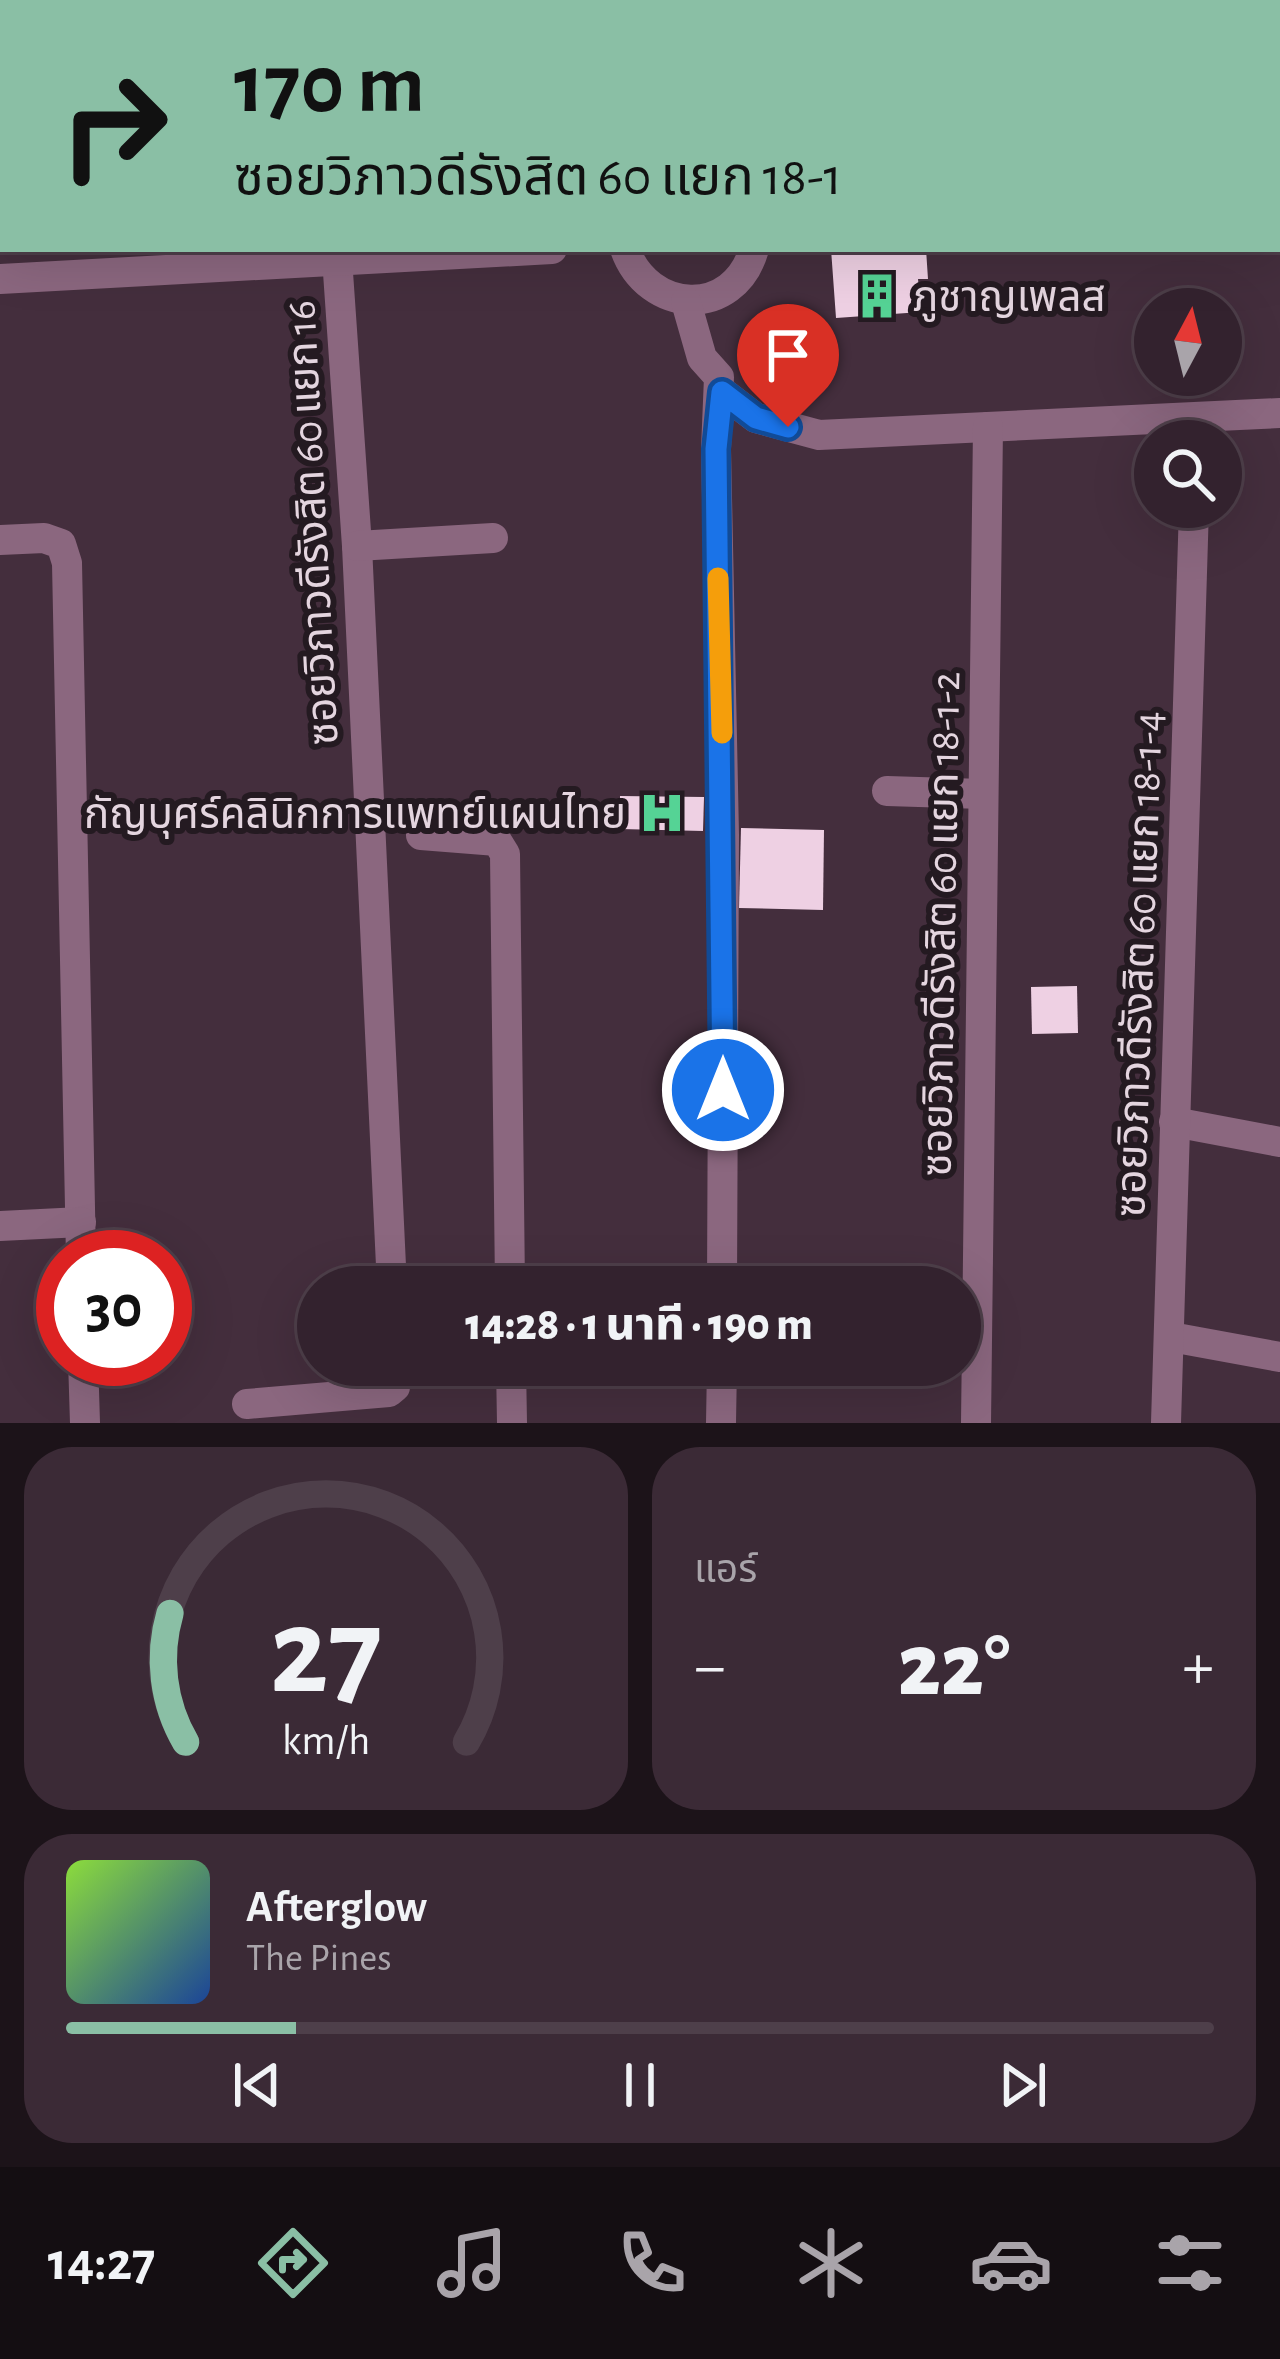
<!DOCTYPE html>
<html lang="th">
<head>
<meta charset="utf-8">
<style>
  :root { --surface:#33222e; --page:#3b2a36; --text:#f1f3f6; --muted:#a9a4aa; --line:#4e3f4a; --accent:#8abfa5 }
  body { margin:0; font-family:"Alegreya Sans","Noto Sans Thai",sans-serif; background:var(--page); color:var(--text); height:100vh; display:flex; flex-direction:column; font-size:45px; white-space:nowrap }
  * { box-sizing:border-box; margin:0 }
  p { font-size:39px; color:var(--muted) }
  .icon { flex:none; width:66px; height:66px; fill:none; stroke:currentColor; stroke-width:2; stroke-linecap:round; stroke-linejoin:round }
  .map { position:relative; height:1423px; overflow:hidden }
  .panel { display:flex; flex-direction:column; gap:24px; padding:24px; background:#1c1319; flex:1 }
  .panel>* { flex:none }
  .top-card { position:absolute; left:0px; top:0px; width:1281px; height:252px; box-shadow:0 12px 48px #0002,0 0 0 3px var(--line); background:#8abfa5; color:#111; overflow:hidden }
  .needle { width:78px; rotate:7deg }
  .buttons { position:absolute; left:1134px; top:288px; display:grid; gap:24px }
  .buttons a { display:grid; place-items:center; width:108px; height:108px; border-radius:50%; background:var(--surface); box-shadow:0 12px 48px #0002,0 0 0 3px var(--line); font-size:60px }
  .speed { position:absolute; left:36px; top:1230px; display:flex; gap:24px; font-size:60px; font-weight:700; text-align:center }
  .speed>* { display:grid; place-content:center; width:156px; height:156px; border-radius:50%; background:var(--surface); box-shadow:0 12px 48px #0002,0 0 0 3px var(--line); line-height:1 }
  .speed .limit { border:18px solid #d22; background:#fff; color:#111 }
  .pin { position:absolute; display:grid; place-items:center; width:102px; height:102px; color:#fff; margin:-123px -51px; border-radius:50% 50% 50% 0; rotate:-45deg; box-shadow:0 0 12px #0007 }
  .pin .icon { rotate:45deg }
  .me { position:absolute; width:132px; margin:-66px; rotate:0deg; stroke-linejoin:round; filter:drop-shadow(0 0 9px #0008) }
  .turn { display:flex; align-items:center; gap:42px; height:252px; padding:0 36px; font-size:54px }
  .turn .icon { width:156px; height:156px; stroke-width:2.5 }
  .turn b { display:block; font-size:84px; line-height:102px }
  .big { font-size:90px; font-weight:800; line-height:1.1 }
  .panel .tile { flex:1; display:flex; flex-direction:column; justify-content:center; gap:18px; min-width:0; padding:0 42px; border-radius:48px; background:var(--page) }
  .panel .dial { align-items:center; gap:0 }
  .dial svg { height:312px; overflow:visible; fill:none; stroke:var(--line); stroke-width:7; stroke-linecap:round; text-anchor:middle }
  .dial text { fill:var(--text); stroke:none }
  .song { display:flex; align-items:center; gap:36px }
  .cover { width:144px; height:144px; border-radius:18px; background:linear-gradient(135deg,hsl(90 70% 55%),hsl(220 70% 35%)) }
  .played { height:12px; border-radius:6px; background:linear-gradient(90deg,var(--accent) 20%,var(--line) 20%) }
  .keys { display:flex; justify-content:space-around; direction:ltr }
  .heat { display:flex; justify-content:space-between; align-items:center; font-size:66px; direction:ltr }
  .panel .tiles { flex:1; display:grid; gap:24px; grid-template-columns:1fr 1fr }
  .tile:last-child { grid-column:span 2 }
  .trip { position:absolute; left:297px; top:1266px; width:684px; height:120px; border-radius:60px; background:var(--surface); box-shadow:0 12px 48px #0002,0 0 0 3px var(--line); font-weight:800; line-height:120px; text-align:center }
  .dock { display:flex; height:192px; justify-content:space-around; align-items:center; background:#140e12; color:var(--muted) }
  .dock .icon { width:84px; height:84px }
  .dock .selected { color:var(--accent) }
  .dock b { font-size:54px; color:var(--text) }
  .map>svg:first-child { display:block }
  .building { fill:#eed0e3 }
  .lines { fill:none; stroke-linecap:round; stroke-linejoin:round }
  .minor { stroke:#8b677f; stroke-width:30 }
  .route-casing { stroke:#114b97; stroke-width:30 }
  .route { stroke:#1a73e8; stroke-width:21 }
  .slow { stroke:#f59e0b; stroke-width:21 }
  .labels { text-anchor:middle; stroke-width:12; stroke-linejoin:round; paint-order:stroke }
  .poi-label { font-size:42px; fill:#e4d5df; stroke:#241a21; text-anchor:start }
  .street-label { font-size:42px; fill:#e4d5df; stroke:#241a21 }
</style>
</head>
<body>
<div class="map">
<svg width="1280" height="1423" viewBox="0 0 1280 1423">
  <rect width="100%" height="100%" fill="#442e3d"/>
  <g class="building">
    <path d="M831 249H926L928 279H918L921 312 836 318Z"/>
    <path d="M620 796 704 797 703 831 620 829Z"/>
    <path d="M741 828 824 830 823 910 739 908Z"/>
    <path d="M1077 986 1078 1033 1032 1034 1031 987Z"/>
  </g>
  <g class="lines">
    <g class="minor">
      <path d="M425 0V3"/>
      <path d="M677 3 679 0"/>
      <path d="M0 26H3"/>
      <path d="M1278 182H1280"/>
      <path d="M625 249C648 314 734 319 754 249"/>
      <path d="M337 258 357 546 392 1287"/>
      <path d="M0 279 552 249"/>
      <path d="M686 302 702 358 719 377 716 449 724 835 722 1287"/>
      <path d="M722 392 756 418 819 435 1280 413"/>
      <path d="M0 540 44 538 61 544 67 563 81 1257"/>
      <path d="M357 546 493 538"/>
      <path d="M887 791 983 794"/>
      <path d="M421 835 497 841 505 854 510 1287"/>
      <path d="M1174 1122 1280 1142"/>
      <path d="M0 1226 81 1222"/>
      <path d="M1171 1337 1280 1357"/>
      <path d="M83 1359 85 1423"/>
      <path d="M511 1365 512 1423"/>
      <path d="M247 1404 389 1392 395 1387 396 1365"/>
      <path d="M721 1423 722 1365"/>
      <path d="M976 1423 988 427"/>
      <path d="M1166 1423 1194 507"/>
    </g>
  </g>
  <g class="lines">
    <g class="route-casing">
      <path id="route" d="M723 1090 716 449 722 392 756 418 788 427"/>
    </g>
    <use href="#route" class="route"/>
    <path class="slow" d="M718 578 722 733"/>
  </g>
  <defs>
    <g id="building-bare" transform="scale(3.6)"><path d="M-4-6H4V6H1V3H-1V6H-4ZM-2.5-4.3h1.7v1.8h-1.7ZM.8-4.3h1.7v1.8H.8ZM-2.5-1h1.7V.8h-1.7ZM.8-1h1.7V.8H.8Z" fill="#55d395" stroke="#241a21" stroke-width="2.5" paint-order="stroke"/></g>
    <g id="hospital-bare" transform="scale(3.6)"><path d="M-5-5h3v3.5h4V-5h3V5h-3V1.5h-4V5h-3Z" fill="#55d395" stroke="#241a21" stroke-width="2.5" paint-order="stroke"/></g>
  </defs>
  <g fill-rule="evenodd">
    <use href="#building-bare" x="877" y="296"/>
    <use href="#hospital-bare" x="662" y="813"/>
  </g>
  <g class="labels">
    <g class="poi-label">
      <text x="913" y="311">ภูชาญเพลส</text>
      <text x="626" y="828" text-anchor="end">กัญบุศร์คลินิกการแพทย์แผนไทย</text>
    </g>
    <g class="street-label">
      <text transform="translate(311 523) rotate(-93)" y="15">ซอยวิภาวดีรังสิต 60 แยก 16</text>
      <text transform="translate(940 924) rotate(-89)" y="15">ซอยวิภาวดีรังสิต 60 แยก 18-1-2</text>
      <text transform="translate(1138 964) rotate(-88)" y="15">ซอยวิภาวดีรังสิต 60 แยก 18-1-4</text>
    </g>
  </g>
</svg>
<div class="buttons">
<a><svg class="needle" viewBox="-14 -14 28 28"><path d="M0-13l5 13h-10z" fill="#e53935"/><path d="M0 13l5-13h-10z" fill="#a9a4aa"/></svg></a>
<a><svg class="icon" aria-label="search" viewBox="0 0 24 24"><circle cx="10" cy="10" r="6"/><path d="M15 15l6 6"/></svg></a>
</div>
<div class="speed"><div class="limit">30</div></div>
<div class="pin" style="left:788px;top:427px;background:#d93025"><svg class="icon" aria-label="arrive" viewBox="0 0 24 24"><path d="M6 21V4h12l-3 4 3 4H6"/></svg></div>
<svg class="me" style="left:723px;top:1090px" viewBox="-20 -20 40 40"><circle r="17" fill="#1a73e8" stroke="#fff" stroke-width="3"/><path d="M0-11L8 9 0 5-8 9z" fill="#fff"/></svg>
<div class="trip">14:28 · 1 นาที · 190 m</div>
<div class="top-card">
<div class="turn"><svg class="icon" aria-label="right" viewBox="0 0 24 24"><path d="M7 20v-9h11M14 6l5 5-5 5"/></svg><div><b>170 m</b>ซอยวิภาวดีรังสิต 60 แยก 18-1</div></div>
</div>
</div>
<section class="panel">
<div class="tiles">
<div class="tile dial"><svg viewBox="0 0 100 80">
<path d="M14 69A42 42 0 1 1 86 69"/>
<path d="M14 69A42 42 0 0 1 10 36" stroke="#8abfa5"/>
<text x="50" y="56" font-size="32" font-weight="700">27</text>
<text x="50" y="72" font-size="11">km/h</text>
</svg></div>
<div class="tile"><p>แอร์</p>
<div class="heat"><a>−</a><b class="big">22°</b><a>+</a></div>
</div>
<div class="tile">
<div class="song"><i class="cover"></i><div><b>Afterglow</b><p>The Pines</p></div></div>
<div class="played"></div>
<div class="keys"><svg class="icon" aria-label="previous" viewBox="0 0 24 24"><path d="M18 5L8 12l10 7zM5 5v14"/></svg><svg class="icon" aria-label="pause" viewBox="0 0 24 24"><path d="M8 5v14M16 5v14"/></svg><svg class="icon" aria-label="next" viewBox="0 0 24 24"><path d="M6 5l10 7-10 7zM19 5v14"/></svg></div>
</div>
</div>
</section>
<nav class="dock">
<b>14:27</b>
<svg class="icon selected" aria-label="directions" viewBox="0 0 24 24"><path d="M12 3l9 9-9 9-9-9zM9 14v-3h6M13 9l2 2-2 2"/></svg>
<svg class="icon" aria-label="music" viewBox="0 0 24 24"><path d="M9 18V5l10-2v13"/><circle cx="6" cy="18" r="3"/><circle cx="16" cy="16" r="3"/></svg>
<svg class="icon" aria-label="phone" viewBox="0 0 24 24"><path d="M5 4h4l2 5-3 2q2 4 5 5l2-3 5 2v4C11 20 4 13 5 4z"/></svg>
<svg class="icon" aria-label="climate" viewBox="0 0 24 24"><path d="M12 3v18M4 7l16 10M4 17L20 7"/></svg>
<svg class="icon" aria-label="car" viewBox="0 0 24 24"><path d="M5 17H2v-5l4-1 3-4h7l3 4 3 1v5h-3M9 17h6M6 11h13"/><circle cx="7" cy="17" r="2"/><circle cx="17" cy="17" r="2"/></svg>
<svg class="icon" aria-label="filters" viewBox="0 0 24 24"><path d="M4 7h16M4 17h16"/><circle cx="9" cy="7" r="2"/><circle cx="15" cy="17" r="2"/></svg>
</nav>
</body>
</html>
